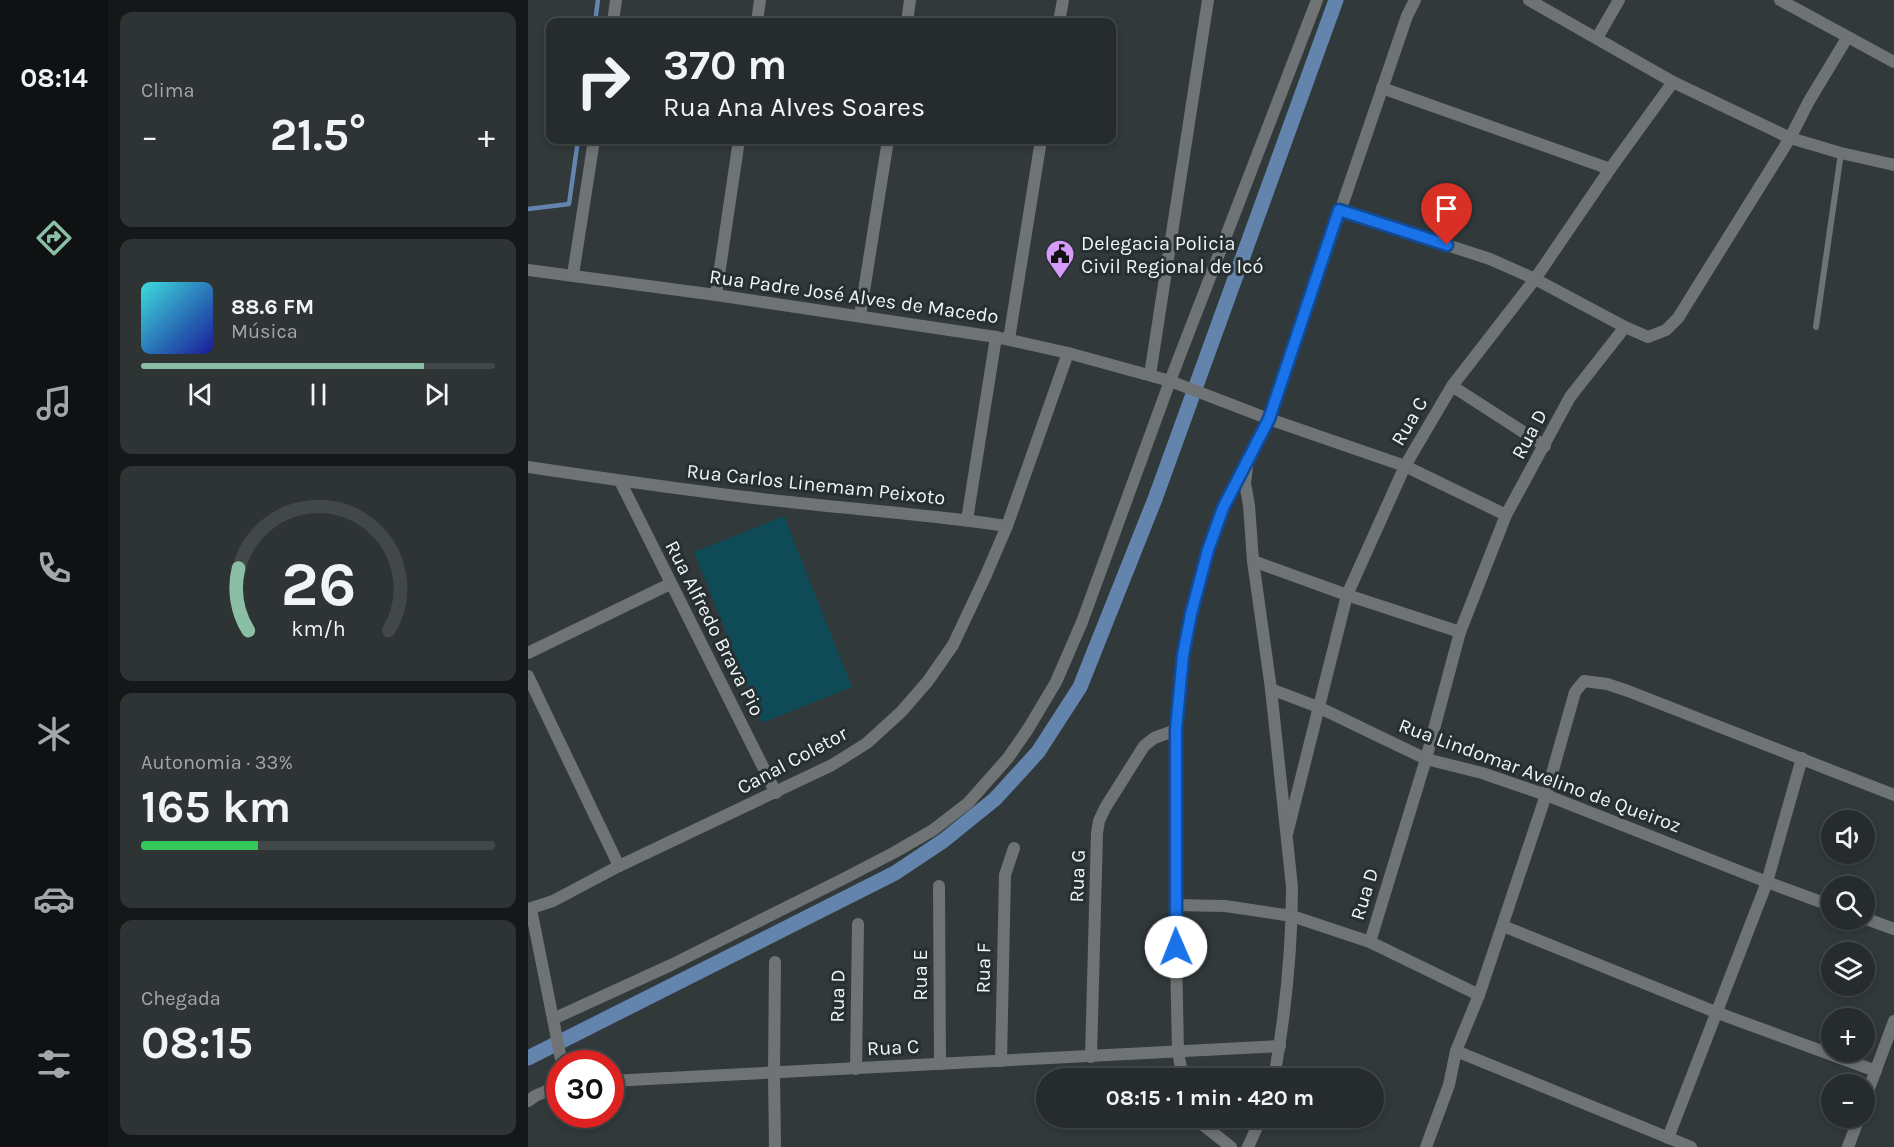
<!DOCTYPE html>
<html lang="pt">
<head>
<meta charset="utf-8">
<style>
  :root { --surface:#262b2c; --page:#2e3334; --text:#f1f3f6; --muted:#a4a7a9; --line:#424748; --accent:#8abfa5 }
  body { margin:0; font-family:Karla,sans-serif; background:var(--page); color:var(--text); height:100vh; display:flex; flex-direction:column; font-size:22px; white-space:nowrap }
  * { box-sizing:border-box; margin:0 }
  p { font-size:20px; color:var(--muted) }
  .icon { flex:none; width:33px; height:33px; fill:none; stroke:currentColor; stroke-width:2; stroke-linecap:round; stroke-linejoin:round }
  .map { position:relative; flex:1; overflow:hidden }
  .sheet { display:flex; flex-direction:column; gap:12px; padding:12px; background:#151818; width:420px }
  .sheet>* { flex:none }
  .banner { position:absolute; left:18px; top:18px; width:570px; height:126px; border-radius:12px; box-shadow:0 3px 9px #0003,0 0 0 2px var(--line); background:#262b2c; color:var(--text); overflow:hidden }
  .tools { position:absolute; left:1293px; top:810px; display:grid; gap:12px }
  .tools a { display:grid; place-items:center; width:54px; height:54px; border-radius:50%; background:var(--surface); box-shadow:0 3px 9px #0003,0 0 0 2px var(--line); font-size:30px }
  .speed { position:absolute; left:18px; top:1050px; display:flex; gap:12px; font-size:30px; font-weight:700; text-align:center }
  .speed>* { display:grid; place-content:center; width:78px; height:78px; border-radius:50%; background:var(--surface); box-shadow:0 3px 9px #0003,0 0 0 2px var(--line); line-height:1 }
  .speed .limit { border:9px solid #d22; background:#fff; color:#111 }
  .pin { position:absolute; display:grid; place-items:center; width:51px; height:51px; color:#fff; margin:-62px -26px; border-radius:50% 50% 50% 0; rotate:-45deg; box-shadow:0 0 6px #0007 }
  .pin .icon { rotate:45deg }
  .me { position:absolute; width:66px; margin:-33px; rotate:359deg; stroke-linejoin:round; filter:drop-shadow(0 0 4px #0008) }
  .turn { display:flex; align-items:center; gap:21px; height:126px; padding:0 18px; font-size:27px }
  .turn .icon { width:78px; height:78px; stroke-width:2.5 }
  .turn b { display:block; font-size:42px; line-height:51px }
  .big { font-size:45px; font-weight:700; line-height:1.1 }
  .sheet .tile { flex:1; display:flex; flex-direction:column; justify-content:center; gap:9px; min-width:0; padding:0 21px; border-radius:12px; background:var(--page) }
  .sheet .dial { align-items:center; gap:0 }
  .dial svg { height:156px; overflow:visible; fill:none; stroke:var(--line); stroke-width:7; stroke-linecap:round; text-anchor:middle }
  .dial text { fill:var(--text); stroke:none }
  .song { display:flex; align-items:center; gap:18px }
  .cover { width:72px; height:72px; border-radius:9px; background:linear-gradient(135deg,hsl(180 70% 55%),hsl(240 70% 35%)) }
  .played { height:6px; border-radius:3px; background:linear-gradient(90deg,var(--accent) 80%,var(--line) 80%) }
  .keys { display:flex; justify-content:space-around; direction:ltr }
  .heat { display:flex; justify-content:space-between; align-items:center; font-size:33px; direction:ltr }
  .charge { height:9px; border-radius:4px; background:linear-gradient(90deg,#34c759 33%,var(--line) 0) }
  .trip { position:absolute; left:508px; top:1068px; width:348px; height:60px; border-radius:30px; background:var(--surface); box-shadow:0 3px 9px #0003,0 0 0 2px var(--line); font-weight:700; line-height:60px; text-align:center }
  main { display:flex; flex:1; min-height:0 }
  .dock { display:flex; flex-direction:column; width:108px; justify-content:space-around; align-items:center; background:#0f1112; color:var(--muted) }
  .dock .icon { width:42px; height:42px }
  .dock .active { color:var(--accent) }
  .dock b { font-size:27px; color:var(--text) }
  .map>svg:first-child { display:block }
  .green { fill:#0e4b56 }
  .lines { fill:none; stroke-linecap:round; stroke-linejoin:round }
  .stream { stroke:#6385ad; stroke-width:4.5 }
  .canal { stroke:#6385ad; stroke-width:15 }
  .service { stroke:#6f7373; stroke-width:6 }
  .minor { stroke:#6f7373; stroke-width:12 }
  .route-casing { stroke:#114b97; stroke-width:15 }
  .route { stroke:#1a73e8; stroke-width:10 }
  .labels { text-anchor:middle; stroke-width:6; stroke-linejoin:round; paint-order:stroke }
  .poi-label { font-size:20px; fill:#f0f5f6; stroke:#282f31; text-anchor:start }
  .street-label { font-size:20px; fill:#f0f5f6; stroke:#282f31 }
</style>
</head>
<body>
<main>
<nav class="dock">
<b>08:14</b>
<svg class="icon active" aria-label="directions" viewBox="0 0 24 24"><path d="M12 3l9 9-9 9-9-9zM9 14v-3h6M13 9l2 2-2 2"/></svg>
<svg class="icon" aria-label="music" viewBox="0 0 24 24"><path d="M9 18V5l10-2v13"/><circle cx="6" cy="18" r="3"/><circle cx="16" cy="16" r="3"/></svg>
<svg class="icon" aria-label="phone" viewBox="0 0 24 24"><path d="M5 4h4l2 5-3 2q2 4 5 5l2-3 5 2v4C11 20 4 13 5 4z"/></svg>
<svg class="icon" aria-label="climate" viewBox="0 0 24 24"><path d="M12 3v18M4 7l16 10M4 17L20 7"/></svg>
<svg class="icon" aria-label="car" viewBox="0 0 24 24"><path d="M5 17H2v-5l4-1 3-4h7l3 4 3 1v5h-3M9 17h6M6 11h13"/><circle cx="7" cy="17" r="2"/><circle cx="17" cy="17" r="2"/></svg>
<svg class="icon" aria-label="filters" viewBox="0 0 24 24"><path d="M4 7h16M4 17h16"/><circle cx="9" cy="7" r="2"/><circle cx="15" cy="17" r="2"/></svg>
</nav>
<section class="sheet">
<div class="tile"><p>Clima</p>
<div class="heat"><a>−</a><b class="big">21.5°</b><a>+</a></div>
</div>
<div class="tile">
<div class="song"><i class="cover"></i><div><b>88.6 FM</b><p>Música</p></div></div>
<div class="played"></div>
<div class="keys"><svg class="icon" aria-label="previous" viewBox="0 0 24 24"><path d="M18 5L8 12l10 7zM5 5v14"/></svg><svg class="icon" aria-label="pause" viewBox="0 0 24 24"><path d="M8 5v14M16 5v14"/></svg><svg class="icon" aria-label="next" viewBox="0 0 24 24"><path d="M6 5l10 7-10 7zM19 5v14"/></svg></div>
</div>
<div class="tile dial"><svg viewBox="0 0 100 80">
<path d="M14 69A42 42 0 1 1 86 69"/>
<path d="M14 69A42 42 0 0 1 9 37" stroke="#8abfa5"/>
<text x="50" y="56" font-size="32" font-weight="700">26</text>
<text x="50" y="72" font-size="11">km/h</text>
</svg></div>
<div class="tile"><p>Autonomia · 33%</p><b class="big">165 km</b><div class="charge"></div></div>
<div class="tile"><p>Chegada</p><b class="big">08:15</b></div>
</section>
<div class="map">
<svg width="1366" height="1147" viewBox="0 0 1366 1147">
  <rect width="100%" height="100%" fill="#32393b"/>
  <path class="green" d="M256 516 324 687 234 723 166 552Z"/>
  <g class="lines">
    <g class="stream">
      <path d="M67 22 70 0"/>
      <path d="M0 209 41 204 50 140"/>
    </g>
    <path class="canal" d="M0 1058 367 873 415 841 467 799 510 752 552 687 627 499 808 0"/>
    <path class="service" d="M1288 327 1313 153"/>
    <g class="minor">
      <path d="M1001 0 1145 82 1262 138 1313 153 1366 165"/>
      <path d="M1252 0 1366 62"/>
      <path d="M85 22 88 0"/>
      <path d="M229 22 232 0"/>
      <path d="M379 22 382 0"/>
      <path d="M531 22 535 0"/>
      <path d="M1069 38 1091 0"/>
      <path d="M854 88 1082 169"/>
      <path d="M811 210 962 259 1007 279 1097 327"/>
      <path d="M0 270 188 295 468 337 540 353 642 381 741 419 877 466 978 515"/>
      <path d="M45 275 66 140"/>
      <path d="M188 295 211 140"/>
      <path d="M332 316 360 140"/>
      <path d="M481 339 513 140"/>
      <path d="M622 375 680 0"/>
      <path d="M924 386 1017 446"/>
      <path d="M0 467C87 480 174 493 262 502 334 510 407 515 479 526"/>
      <path d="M719 467 717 483 721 505 725 561 743 689 764 887C764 951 757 1016 746 1078"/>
      <path d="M92 481 248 793"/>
      <path d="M439 520 468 337"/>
      <path d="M725 561 819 595 932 632"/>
      <path d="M0 653 142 584"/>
      <path d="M0 676 91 866"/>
      <path d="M743 689 790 707 898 759 954 773 1018 795 1239 882 1304 906"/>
      <path d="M759 834 819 595 877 466 924 386 1007 279 1082 169 1145 82"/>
      <path d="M411 886 412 1064"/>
      <path d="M647 905 697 906 764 916 842 942 951 995"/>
      <path d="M0 909 25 901 91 866 304 765 339 743 373 712 400 681 425 645 458 575 479 526 540 353"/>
      <path d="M3 909 34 1064"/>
      <path d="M1336 918 1366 929"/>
      <path d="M975 926 1190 1013 1348 1071"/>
      <path d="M842 942 898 759 932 632 978 515 1042 397 1097 327 1120 337 1138 330 1150 318 1262 138 1281 101 1319 38"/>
      <path d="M25 1019 143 965 317 878 367 852 405 830 440 803 480 758 500 729 528 682 554 622 642 381 789 0"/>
      <path d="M928 1051 1163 1147"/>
      <path d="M563 1057 569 833 571 821 577 808 616 746 626 738 648 730"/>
      <path d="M473 1061 477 875 486 848"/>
      <path d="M328 1069 330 924"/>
      <path d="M655 1078 650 1052 647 905 648 730 655 655 663 614 680 550 695 508 741 419 879 16 887 0"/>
      <path d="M82 1081 752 1046"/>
      <path d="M0 1101 7 1096 32 1085"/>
      <path d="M1336 1102 1366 1021"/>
      <path d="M670 1118 675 1125 703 1147"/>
      <path d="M1140 1138 1239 882 1274 758"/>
      <path d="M247 1147 246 1073 247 962"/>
      <path d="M720 1147 733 1118"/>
      <path d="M898 1147 921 1085 928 1051 951 995 1018 795 1047 692 1056 681 1079 684 1100 691 1366 795"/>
      <path d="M1320 1147 1331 1118"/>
    </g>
  </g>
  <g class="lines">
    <g class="route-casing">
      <path id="route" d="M648 947V730L655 655 663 614 680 550 695 508 741 419 811 210 919 245"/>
    </g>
    <use href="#route" class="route"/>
  </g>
  <defs>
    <g id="civic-pin" transform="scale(1.5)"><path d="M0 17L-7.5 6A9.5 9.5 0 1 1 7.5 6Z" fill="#d79bf9" stroke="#282f31"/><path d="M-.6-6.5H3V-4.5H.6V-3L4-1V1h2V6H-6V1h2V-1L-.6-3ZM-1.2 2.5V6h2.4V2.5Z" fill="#111"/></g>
  </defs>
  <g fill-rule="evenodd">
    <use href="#civic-pin" x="532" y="254"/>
  </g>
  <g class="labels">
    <g class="poi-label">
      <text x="553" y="250">Delegacia Policia<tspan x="553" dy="23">Civil Regional de Icó</tspan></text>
    </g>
    <g class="street-label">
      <text transform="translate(326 296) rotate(8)" y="7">Rua Padre José Alves de Macedo</text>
      <text transform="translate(881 421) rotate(-60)" y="7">Rua C</text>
      <text transform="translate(1001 434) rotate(-62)" y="7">Rua D</text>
      <text transform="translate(288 484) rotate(6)" y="7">Rua Carlos Linemam Peixoto</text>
      <text transform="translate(187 628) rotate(63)" y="7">Rua Alfredo Brava Pio</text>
      <text transform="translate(264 760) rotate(-28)" y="7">Canal Coletor</text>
      <text transform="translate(1012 775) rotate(20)" y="7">Rua Lindomar Avelino de Queiroz</text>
      <text transform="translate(549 876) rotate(-88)" y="7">Rua G</text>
      <text transform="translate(836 894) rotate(-73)" y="7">Rua D</text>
      <text transform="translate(455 968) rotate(-89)" y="7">Rua F</text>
      <text transform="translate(392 975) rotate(-90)" y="7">Rua E</text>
      <text transform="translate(309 996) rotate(-89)" y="7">Rua D</text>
      <text transform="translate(365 1047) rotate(-3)" y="7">Rua C</text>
    </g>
  </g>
</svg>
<div class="tools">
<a><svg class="icon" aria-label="sound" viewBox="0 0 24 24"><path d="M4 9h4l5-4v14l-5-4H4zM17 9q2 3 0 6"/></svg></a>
<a><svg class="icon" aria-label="search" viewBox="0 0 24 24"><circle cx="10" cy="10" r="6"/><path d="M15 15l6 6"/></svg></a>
<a><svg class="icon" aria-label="layers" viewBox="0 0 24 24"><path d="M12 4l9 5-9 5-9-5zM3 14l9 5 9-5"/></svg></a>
<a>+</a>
<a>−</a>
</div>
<div class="speed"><div class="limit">30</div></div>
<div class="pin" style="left:919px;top:245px;background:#d93025"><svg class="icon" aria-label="arrive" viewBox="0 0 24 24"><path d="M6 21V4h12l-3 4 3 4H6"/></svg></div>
<svg class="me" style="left:648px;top:947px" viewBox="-20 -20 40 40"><circle r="19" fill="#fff"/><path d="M0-13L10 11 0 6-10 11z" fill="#1a73e8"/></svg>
<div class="trip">08:15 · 1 min · 420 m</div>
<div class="banner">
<div class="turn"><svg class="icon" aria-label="right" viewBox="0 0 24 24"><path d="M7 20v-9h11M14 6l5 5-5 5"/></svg><div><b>370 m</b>Rua Ana Alves Soares</div></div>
</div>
</div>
</main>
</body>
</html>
